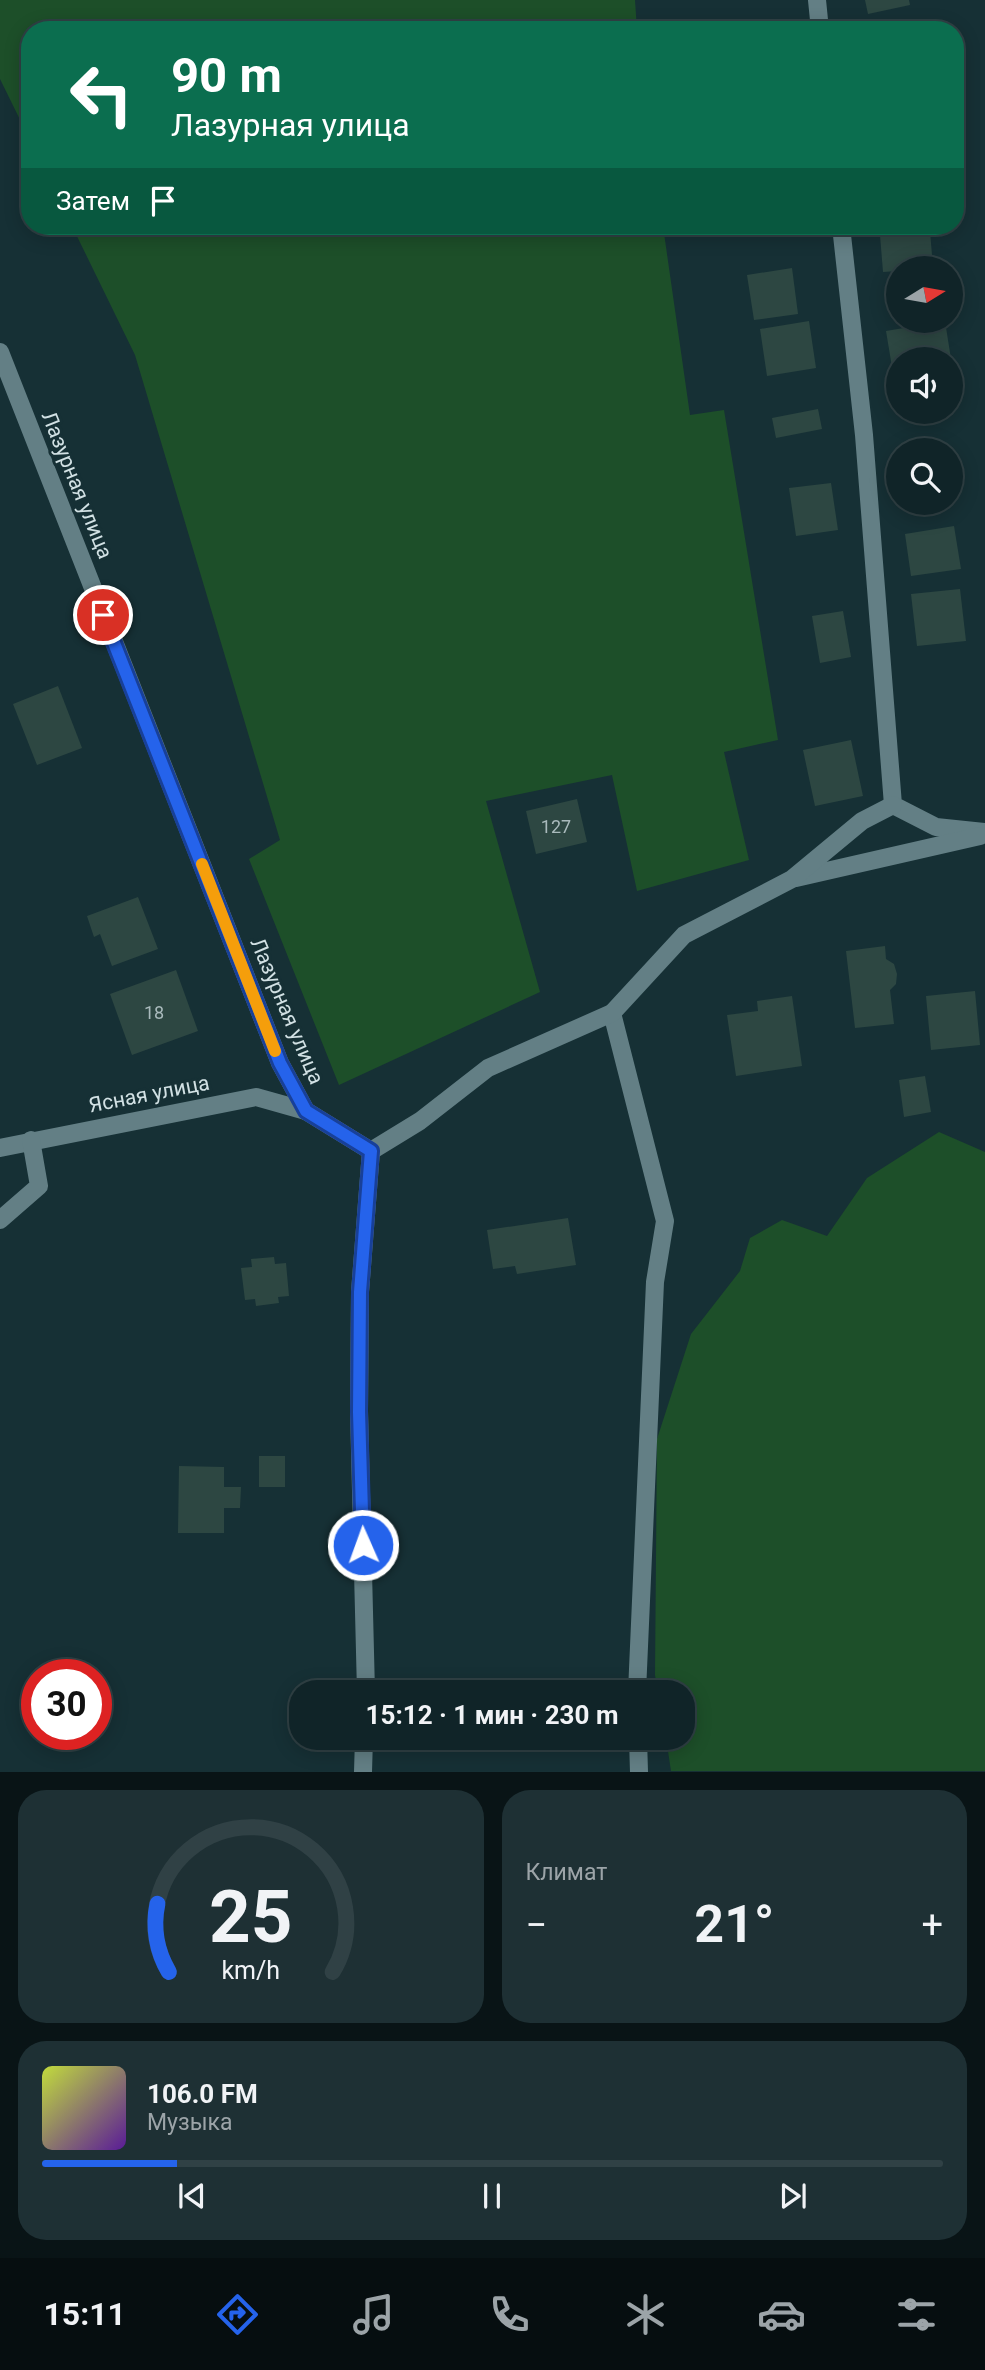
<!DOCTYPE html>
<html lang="ru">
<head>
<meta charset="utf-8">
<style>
  :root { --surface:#102428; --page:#1e3034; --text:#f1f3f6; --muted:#9ca4a8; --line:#304145; --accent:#2563eb }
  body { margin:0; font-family:Roboto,sans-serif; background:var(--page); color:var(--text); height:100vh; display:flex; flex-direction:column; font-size:26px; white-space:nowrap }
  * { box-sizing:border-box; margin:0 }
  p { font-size:23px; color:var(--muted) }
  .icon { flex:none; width:38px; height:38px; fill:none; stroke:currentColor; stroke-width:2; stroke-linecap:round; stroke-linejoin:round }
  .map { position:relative; height:1772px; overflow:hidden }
  .sheet { display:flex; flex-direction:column; gap:18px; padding:18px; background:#091416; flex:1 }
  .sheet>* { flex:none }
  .guide { position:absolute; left:21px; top:21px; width:943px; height:214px; border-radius:28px; box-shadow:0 4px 18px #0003,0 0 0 2px var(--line); background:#0b6e4f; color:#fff; overflow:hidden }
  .needle { width:46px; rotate:79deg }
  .controls { position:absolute; left:886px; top:256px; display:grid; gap:14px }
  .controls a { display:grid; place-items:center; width:77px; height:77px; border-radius:50%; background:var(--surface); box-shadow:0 4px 18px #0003,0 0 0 2px var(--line); font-size:35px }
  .speed { position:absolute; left:21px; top:1659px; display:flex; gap:14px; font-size:35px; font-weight:700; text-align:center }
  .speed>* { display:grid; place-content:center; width:91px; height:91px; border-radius:50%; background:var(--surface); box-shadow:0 4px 18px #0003,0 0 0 2px var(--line); line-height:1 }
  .speed .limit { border:10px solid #d22; background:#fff; color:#111 }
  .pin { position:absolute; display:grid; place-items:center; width:60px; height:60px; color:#fff; margin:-30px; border:4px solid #fff; border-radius:50%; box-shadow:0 2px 7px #0007 }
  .me { position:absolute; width:77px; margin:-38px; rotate:358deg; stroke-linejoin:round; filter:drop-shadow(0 0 5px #0008) }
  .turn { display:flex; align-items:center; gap:24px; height:147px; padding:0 35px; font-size:32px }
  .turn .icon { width:91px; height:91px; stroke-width:2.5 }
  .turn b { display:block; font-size:49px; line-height:60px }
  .then { display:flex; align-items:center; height:66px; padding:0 35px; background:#0003; gap:14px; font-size:26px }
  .big { font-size:52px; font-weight:700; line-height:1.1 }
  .sheet .widget { flex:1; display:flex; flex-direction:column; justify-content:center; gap:10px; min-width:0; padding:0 24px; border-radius:28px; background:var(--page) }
  .sheet .dial { align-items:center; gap:0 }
  .dial svg { height:182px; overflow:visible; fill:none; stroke:var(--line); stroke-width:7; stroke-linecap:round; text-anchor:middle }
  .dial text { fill:var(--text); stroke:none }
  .song { display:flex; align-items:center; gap:21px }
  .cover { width:84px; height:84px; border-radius:10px; background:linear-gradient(135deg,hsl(70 70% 55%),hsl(270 70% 35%)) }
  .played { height:7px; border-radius:4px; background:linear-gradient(90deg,var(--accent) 15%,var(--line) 15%) }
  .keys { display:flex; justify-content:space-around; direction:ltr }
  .heat { display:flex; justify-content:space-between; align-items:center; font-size:38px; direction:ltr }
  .sheet .tiles { flex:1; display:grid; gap:18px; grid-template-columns:1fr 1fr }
  .widget:last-child { grid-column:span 2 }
  .trip { position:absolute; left:289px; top:1680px; width:406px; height:70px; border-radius:28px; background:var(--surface); box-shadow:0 4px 18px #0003,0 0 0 2px var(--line); font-weight:700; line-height:70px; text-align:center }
  .dock { display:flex; height:112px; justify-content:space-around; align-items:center; background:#060e10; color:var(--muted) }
  .dock .icon { width:49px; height:49px }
  .dock .active { color:var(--accent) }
  .dock b { font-size:32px; color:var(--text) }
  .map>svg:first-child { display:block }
  .green { fill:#1d4f29 }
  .building { fill:#2d4742 }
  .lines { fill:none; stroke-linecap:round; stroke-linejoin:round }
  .minor { stroke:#637f85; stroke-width:18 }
  .route-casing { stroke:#184099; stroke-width:18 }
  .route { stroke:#2563eb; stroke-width:12 }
  .slow { stroke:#f59e0b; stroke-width:12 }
  .labels { text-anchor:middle; stroke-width:6; stroke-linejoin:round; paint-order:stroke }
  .number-label { font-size:18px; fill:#a9babc }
  .street-label { font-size:21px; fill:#d2e1e4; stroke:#163035 }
</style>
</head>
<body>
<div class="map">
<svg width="985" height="1772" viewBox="0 0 985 1772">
  <rect width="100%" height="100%" fill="#163035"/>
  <g class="green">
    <path d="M0 0H635L637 30H30V140L0 79Z"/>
    <path d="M72 226H663L690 415 724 410 778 740 724 752 749 860 637 891 612 775 486 801 540 992 339 1085 249 859 280 840 135 355Z"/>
    <path d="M939 1132 985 1152V1771H671L666 1738H682V1692H658L655 1675 657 1439 691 1334 740 1271 750 1238 782 1220 827 1236 867 1178Z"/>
  </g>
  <g class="building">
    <path d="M865 0H909L910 5 868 14Z"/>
    <path d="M930 231 933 267 898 268V271L883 272 880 235Z"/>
    <path d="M792 268 798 314 754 320 747 275Z"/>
    <path d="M809 321 816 368 767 376 760 329Z"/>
    <path d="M945 321 951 359H898V378L894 379 886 331Z"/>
    <path d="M818 409 822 429 776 438 772 418Z"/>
    <path d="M904 411H945L946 414 906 420Z"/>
    <path d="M831 483 838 530 796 536 789 488Z"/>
    <path d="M954 526 961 569 911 576 905 534Z"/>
    <path d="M960 589 966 641 917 646 911 594Z"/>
    <path d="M843 611 851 657 820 663 812 616Z"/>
    <path d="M58 686 82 748 37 765 13 704Z"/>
    <path d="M851 740 863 796 815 806 803 750Z"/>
    <path d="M577 799 587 842 536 854 526 811Z"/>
    <path d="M138 897 158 949 112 966 100 934 94 937 87 916Z"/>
    <path d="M885 946 886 959 894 964 897 974 896 984 890 990 894 1024 855 1028 846 951Z"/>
    <path d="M176 970 198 1031 132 1055 110 994Z"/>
    <path d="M975 991 980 1045 931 1050 926 996Z"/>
    <path d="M792 996 802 1066 736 1076 727 1015 758 1011 757 1001Z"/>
    <path d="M925 1076 931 1112 904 1117 899 1080Z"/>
    <path d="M568 1218 576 1265 517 1274 515 1266 493 1269 487 1230Z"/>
    <path d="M274 1257 275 1264 286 1263 289 1296 278 1297 279 1303 256 1306 255 1299 245 1300 241 1268 252 1267 251 1259Z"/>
    <rect x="259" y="1456" width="26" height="31"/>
    <path d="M179 1466 224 1467V1487H241L240 1508H224V1533H178Z"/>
  </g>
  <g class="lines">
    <g class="minor">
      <path d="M817 0 820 30"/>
      <path d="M841 226 864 435 893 805 936 827 985 832"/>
      <path d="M0 352 280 1063 306 1111 371 1151 360 1292 359 1411 366 1692"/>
      <path d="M796 878 980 836"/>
      <path d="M612 1013 665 1221 655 1282 637 1692"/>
      <path d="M0 1148 256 1097 306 1111"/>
      <path d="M371 1151 420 1121 488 1068 612 1013 684 935 792 879 862 821 893 805"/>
      <path d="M0 1220 39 1186 31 1140"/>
      <path d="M638 1738 639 1772"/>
      <path d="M363 1772 364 1738"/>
    </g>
  </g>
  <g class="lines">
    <g class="route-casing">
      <path id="route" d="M103 615 280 1063 306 1111 371 1151 360 1292 359 1412 363 1545"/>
    </g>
    <use href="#route" class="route"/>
    <path class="slow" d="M202 864 275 1051"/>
  </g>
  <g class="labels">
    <g class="number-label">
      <text x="556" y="833">127</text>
      <text x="154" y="1019">18</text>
    </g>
    <g class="street-label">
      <text transform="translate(77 485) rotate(68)" y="7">Лазурная улица</text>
      <text transform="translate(287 1011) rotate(67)" y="7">Лазурная улица</text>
      <text transform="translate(149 1094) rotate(-11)" y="7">Ясная улица</text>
    </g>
  </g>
</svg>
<div class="controls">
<a><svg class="needle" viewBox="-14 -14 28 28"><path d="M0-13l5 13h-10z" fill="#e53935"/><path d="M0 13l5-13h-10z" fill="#9ca4a8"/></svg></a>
<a><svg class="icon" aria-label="sound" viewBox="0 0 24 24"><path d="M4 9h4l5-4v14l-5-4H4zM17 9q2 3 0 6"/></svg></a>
<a><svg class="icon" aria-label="search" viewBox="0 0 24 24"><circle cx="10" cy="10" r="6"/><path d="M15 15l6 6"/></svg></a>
</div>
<div class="speed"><div class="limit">30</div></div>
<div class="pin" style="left:103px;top:615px;background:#d93025"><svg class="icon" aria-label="arrive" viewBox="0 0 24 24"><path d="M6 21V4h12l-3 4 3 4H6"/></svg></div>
<svg class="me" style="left:363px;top:1545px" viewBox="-20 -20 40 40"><circle r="17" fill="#2563eb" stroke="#fff" stroke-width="3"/><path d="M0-11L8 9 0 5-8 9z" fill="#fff"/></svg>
<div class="trip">15:12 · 1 мин · 230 m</div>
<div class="guide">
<div class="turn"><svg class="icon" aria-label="left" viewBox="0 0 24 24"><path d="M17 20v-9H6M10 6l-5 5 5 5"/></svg><div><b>90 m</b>Лазурная улица</div></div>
<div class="then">Затем<svg class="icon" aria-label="arrive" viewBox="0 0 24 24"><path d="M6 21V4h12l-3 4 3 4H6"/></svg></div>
</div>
</div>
<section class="sheet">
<div class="tiles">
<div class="widget dial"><svg viewBox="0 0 100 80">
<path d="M14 69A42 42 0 1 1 86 69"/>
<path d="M14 69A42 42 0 0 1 9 39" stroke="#2563eb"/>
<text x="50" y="56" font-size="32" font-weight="700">25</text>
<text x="50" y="72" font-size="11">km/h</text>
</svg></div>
<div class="widget"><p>Климат</p>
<div class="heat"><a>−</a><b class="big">21°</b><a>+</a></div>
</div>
<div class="widget">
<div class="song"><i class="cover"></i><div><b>106.0 FM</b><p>Музыка</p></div></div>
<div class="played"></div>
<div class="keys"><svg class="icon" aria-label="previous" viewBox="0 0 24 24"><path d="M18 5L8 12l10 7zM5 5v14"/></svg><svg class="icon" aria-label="pause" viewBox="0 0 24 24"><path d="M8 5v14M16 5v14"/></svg><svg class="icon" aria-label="next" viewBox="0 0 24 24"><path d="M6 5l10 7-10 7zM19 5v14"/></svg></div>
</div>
</div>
</section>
<nav class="dock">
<b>15:11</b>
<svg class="icon active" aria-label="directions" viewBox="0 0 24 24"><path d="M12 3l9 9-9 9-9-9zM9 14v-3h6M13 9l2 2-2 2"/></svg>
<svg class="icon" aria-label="music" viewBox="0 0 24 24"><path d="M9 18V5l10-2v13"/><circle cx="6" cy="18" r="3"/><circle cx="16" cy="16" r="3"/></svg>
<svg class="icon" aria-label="phone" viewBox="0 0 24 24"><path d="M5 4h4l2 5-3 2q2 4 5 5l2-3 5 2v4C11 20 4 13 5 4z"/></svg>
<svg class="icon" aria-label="climate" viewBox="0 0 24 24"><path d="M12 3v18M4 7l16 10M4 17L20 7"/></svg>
<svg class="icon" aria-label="car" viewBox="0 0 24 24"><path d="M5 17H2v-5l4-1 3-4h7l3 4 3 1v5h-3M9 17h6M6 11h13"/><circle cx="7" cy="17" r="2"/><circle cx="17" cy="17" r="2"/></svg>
<svg class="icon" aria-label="filters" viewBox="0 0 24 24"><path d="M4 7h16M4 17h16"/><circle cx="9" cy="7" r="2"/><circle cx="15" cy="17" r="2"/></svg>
</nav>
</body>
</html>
